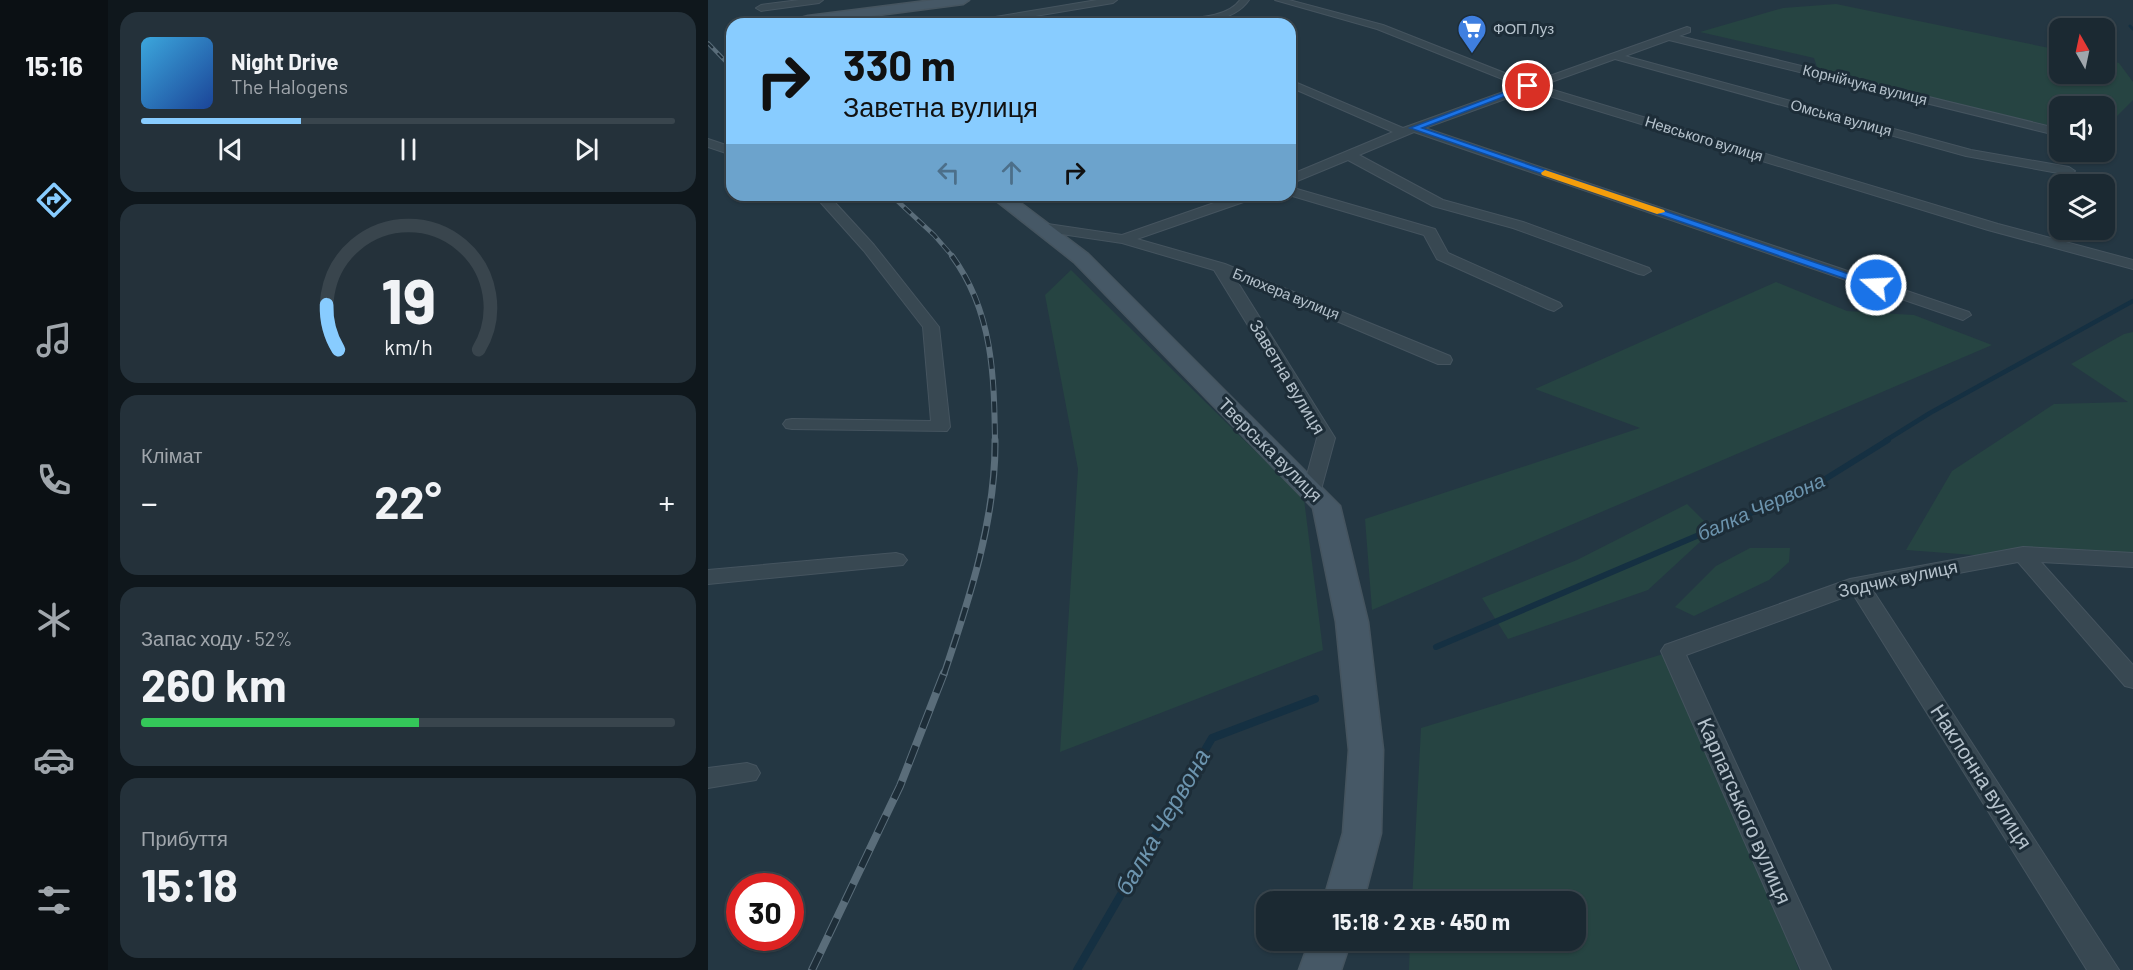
<!DOCTYPE html>
<html lang="uk">
<head>
<meta charset="utf-8">
<style>
  :root { --surface:#1b2932; --page:#24313a; --text:#f1f3f6; --muted:#a0a6ac; --line:#39454d; --accent:#8cf }
  body { margin:0; font-family:Barlow,sans-serif; background:var(--page); color:var(--text); height:100vh; display:flex; flex-direction:column; font-size:22px; white-space:nowrap }
  * { box-sizing:border-box; margin:0 }
  p { font-size:20px; color:var(--muted) }
  .icon { flex:none; width:33px; height:33px; fill:none; stroke:currentColor; stroke-width:2; stroke-linecap:round; stroke-linejoin:round }
  .map { position:relative; flex:1; overflow:hidden }
  .side { display:flex; flex-direction:column; gap:12px; padding:12px; background:#0f171c; width:600px }
  .side>* { flex:none }
  .banner { position:absolute; left:18px; top:18px; width:570px; height:183px; border-radius:18px; box-shadow:0 2px 4px #0004,0 0 0 2px var(--line); background:#8cf; color:#111; overflow:hidden }
  .needle { width:39px; rotate:351deg }
  .buttons { position:absolute; left:1341px; top:18px; display:grid; gap:12px }
  .buttons a { display:grid; place-items:center; width:66px; height:66px; border-radius:12px; background:var(--surface); box-shadow:0 2px 4px #0004,0 0 0 2px var(--line); font-size:30px }
  .speed { position:absolute; left:18px; top:873px; display:flex; gap:12px; font-size:30px; font-weight:700; text-align:center }
  .speed>* { display:grid; place-content:center; width:78px; height:78px; border-radius:50%; background:var(--surface); box-shadow:0 2px 4px #0004,0 0 0 2px var(--line); line-height:1 }
  .speed .limit { border:9px solid #d22; background:#fff; color:#111 }
  .pin { position:absolute; display:grid; place-items:center; width:51px; height:51px; color:#fff; margin:-26px; border:3px solid #fff; border-radius:50%; box-shadow:0 2px 6px #0007 }
  .me { position:absolute; width:66px; margin:-33px; rotate:289deg; stroke-linejoin:round; filter:drop-shadow(0 0 4px #0008) }
  .turn { display:flex; align-items:center; gap:21px; height:126px; padding:0 18px; font-size:27px }
  .turn .icon { width:78px; height:78px; stroke-width:2.5 }
  .turn b { display:block; font-size:42px; line-height:51px }
  .lanes { display:flex; align-items:center; height:57px; padding:0 18px; background:#0003; justify-content:center; gap:30px; direction:ltr }
  .lanes .off { opacity:.35 }
  .big { font-size:45px; font-weight:700; line-height:1.1 }
  .side .card { flex:1; display:flex; flex-direction:column; justify-content:center; gap:9px; min-width:0; padding:0 21px; border-radius:18px; background:var(--page) }
  .side .dial { align-items:center; gap:0 }
  .dial svg { height:156px; overflow:visible; fill:none; stroke:var(--line); stroke-width:7; stroke-linecap:round; text-anchor:middle }
  .dial text { fill:var(--text); stroke:none }
  .song { display:flex; align-items:center; gap:18px }
  .cover { width:72px; height:72px; border-radius:9px; background:linear-gradient(135deg,hsl(200 70% 55%),hsl(220 70% 35%)) }
  .played { height:6px; border-radius:3px; background:linear-gradient(90deg,var(--accent) 30%,var(--line) 30%) }
  .keys { display:flex; justify-content:space-around; direction:ltr }
  .heat { display:flex; justify-content:space-between; align-items:center; font-size:33px; direction:ltr }
  .charge { height:9px; border-radius:4px; background:linear-gradient(90deg,#34c759 52%,var(--line) 0) }
  .trip { position:absolute; left:548px; top:891px; width:330px; height:60px; border-radius:18px; background:var(--surface); box-shadow:0 2px 4px #0004,0 0 0 2px var(--line); font-weight:700; line-height:60px; text-align:center }
  main { display:flex; flex:1; min-height:0 }
  .tabs { display:flex; flex-direction:column; width:108px; justify-content:space-around; align-items:center; background:#0b1014; color:var(--muted) }
  .tabs .icon { width:42px; height:42px }
  .tabs .active { color:var(--accent) }
  .tabs b { font-size:27px; color:var(--text) }
  .map>svg:first-child { display:block }
  .green { fill:#264442 }
  .lines { fill:none; stroke-linecap:round; stroke-linejoin:round }
  .stream-far3 { stroke:#153042; stroke-width:3 }
  .stream-far2 { stroke:#153042; stroke-width:4.5 }
  .stream-far1 { stroke:#153042; stroke-width:6 }
  .stream { stroke:#153042; stroke-width:8 }
  .minor-casing { stroke:#45545f; stroke-width:2 }
  .secondary-casing { stroke:#45545f; stroke-width:3 }
  .minor { fill:#384852; fill-rule:evenodd }
  .secondary { fill:#465866; fill-rule:evenodd }
  .rail-far4-casing { stroke:#5a6d7a; stroke-width:4 }
  .rail-far3-casing { stroke:#5a6d7a; stroke-width:4.5 }
  .rail-far2-casing { stroke:#5a6d7a; stroke-width:6 }
  .rail-far1-casing { stroke:#5a6d7a; stroke-width:7 }
  .rail-casing { stroke:#5a6d7a; stroke-width:8 }
  .rail-far4 { stroke:#1d2d38; stroke-width:2; stroke-dasharray:7; stroke-linecap:butt }
  .rail-far3 { stroke:#1d2d38; stroke-width:3; stroke-dasharray:9; stroke-linecap:butt }
  .rail-far2 { stroke:#1d2d38; stroke-width:4; stroke-dasharray:11; stroke-linecap:butt }
  .rail-far1 { stroke:#1d2d38; stroke-width:4.5; stroke-dasharray:14; stroke-linecap:butt }
  .rail { stroke:#1d2d38; stroke-width:6; stroke-dasharray:19; stroke-linecap:butt }
  .route { fill:#1a73e8; stroke:#114b97; stroke-width:1.5 }
  .slow { fill:#f59e0b }
  .labels { text-anchor:middle; stroke-width:6; stroke-linejoin:round; paint-order:stroke }
  .far-poi-label { font-size:15px; fill:#b5c2cc; stroke:#1d2d38; text-anchor:start }
  .far-street-label { font-size:15px; fill:#b5c2cc; stroke:#1d2d38 }
  .street-label { font-size:18px; fill:#b5c2cc; stroke:#1d2d38 }
  .water-label { font-size:20px; font-style:italic; fill:#6c94ae; stroke:#1d2d38 }
  .near-street-label { font-size:21px; fill:#b5c2cc; stroke:#1d2d38 }
  .near-water-label { font-size:24px; font-style:italic; fill:#6c94ae; stroke:#1d2d38 }
</style>
</head>
<body>
<main>
<nav class="tabs">
<b>15:16</b>
<svg class="icon active" aria-label="directions" viewBox="0 0 24 24"><path d="M12 3l9 9-9 9-9-9zM9 14v-3h6M13 9l2 2-2 2"/></svg>
<svg class="icon" aria-label="music" viewBox="0 0 24 24"><path d="M9 18V5l10-2v13"/><circle cx="6" cy="18" r="3"/><circle cx="16" cy="16" r="3"/></svg>
<svg class="icon" aria-label="phone" viewBox="0 0 24 24"><path d="M5 4h4l2 5-3 2q2 4 5 5l2-3 5 2v4C11 20 4 13 5 4z"/></svg>
<svg class="icon" aria-label="climate" viewBox="0 0 24 24"><path d="M12 3v18M4 7l16 10M4 17L20 7"/></svg>
<svg class="icon" aria-label="car" viewBox="0 0 24 24"><path d="M5 17H2v-5l4-1 3-4h7l3 4 3 1v5h-3M9 17h6M6 11h13"/><circle cx="7" cy="17" r="2"/><circle cx="17" cy="17" r="2"/></svg>
<svg class="icon" aria-label="filters" viewBox="0 0 24 24"><path d="M4 7h16M4 17h16"/><circle cx="9" cy="7" r="2"/><circle cx="15" cy="17" r="2"/></svg>
</nav>
<section class="side">
<div class="card">
<div class="song"><i class="cover"></i><div><b>Night Drive</b><p>The Halogens</p></div></div>
<div class="played"></div>
<div class="keys"><svg class="icon" aria-label="previous" viewBox="0 0 24 24"><path d="M18 5L8 12l10 7zM5 5v14"/></svg><svg class="icon" aria-label="pause" viewBox="0 0 24 24"><path d="M8 5v14M16 5v14"/></svg><svg class="icon" aria-label="next" viewBox="0 0 24 24"><path d="M6 5l10 7-10 7zM19 5v14"/></svg></div>
</div>
<div class="card dial"><svg viewBox="0 0 100 80">
<path d="M14 69A42 42 0 1 1 86 69"/>
<path d="M14 69A42 42 0 0 1 8 46" stroke="#8cf"/>
<text x="50" y="56" font-size="32" font-weight="700">19</text>
<text x="50" y="72" font-size="11">km/h</text>
</svg></div>
<div class="card"><p>Клімат</p>
<div class="heat"><a>−</a><b class="big">22°</b><a>+</a></div>
</div>
<div class="card"><p>Запас ходу · 52%</p><b class="big">260 km</b><div class="charge"></div></div>
<div class="card"><p>Прибуття</p><b class="big">15:18</b></div>
</section>
<div class="map">
<svg width="1425" height="970" viewBox="0 0 1425 970">
  <rect width="100%" height="100%" fill="#243743"/>
  <g class="green">
    <path d="M1128 4 1351 50 1352 74H1396L1397 60 1411 63 1425 82V100L1397 128 1396 106H1352L1351 128 1110 70 1106 58 992 32 1075 8Z"/>
    <path d="M363 270 596 499 615 650 352 752 370 469 337 295Z"/>
    <path d="M1068 282 1139 311 1206 315 1284 345 664 610 657 519 932 428 827 389Z"/>
    <path d="M1425 332V567L1198 550 1244 471 1346 404 1420 402 1363 364 1416 334Z"/>
    <path d="M979 504 1005 530 940 590 800 639 774 598 869 560Z"/>
    <path d="M1042 548H1082L1081 562 1061 580 986 616 967 607 1008 566Z"/>
    <path d="M965 651 1091 970H701L702 941 867 940V902L704 901 713 728Z"/>
  </g>
  <g class="lines">
    <path class="stream-far3" d="M1422 26 1425 29"/>
    <path class="stream-far2" d="M1177 441 1222 413 1425 301"/>
    <path class="stream-far1" d="M728 647 1106 486 1180 440"/>
    <path class="stream" d="M369 970 504 738 607 699"/>
    <g class="minor-casing">
      <g id="minor">
        <path d="M91 0H115L111 3 53 11 48 8 53 5Z"/>
        <path d="M389 0H409L405 3 280 24H258L263 21Z"/>
        <path d="M532 0H541C524 25 481 24 454 24L459 21C480 18 519 19 532 0Z"/>
        <path d="M567 0H581L675 25 822 83 979 27 982 28V32L971 36 1352 129V136L961 40 917 56 1263 150 1361 167 1367 171 1361 175 1258 156 907 59 832 86 1290 224 1425 260V269L1280 230 822 90 717 128 1261 312 1263 315 1255 320 1249 318 706 132 651 155 735 200 815 222 941 268 943 271 936 275 931 274 805 228 725 206 640 160 582 184V175L685 132 582 87V80L695 128 812 86 669 29Z"/>
        <path d="M0 139 24 147V155L0 147Z"/>
        <path d="M582 187 727 229 740 253 852 303 854 306 846 311 840 309 729 259 716 235 581 195Z"/>
        <path d="M106 195H120L166 245 231 327 242 427 239 431 84 429 78 428 75 424 78 420 84 419 223 421 215 327 156 251Z"/>
        <path d="M529 195H549L547 198 429 239 517 264 742 356 744 360 742 364H730L527 278 627 438 611 497H597L594 493 609 438 506 270 414 243 333 231 326 227 333 223 414 235Z"/>
        <path d="M1315 547 1425 553V567L1333 562 1425 665V688L1417 686 1310 562 1164 589 1411 970H1379L1145 594 978 655 1123 970H1093L953 651 957 645 1142 579Z"/>
        <path d="M188 553 195 555 199 560 195 565 0 584V570Z"/>
        <path d="M39 763 48 766 52 773 48 780 0 788V768Z"/>
      </g>
    </g>
    <g class="secondary-casing">
      <g id="secondary">
        <path d="M226 0H261L255 4 101 24H80L82 21 100 16Z"/>
        <path d="M281 195H302L380 254 632 506 660 622 675 750 673 833 655 902H615L635 833 641 750 628 622 605 508 366 262Z"/>
        <path d="M602 940H643L633 970H591Z"/>
      </g>
    </g>
    <use href="#minor" class="minor"/>
    <use href="#secondary" class="secondary"/>
    <g class="rail-far4-casing">
      <path id="rail-far4" d="M0 43 24 68"/>
    </g>
    <g class="rail-far3-casing">
      <path id="rail-far3" d="M183 195 226 235 246 258"/>
    </g>
    <g class="rail-far2-casing">
      <path id="rail-far2" d="M244 256C285 312 286 375 287 441"/>
    </g>
    <g class="rail-far1-casing">
      <path id="rail-far1" d="M236 674C261 600 288 519 287 440"/>
    </g>
    <g class="rail-casing">
      <path id="rail" d="M104 970 192 786 236 673"/>
    </g>
    <use href="#rail-far4" class="rail-far4"/>
    <use href="#rail-far3" class="rail-far3"/>
    <use href="#rail-far2" class="rail-far2"/>
    <use href="#rail-far1" class="rail-far1"/>
    <use href="#rail" class="rail"/>
  </g>
  <path class="route" d="M818 84 824 86 714 128 1173 285 1172 288H1164L702 128Z"/>
  <path class="slow" d="M837 170 956 210 957 212 949 214 834 175 833 173Z"/>
  <defs>
    <g id="supermarket-pin" transform="scale(1.5)"><path d="M0 17L-7.5 6A9.5 9.5 0 1 1 7.5 6Z" fill="#3f7fe0" stroke="#1d2d38"/><path d="M-6-5.5h2.5l.6 2H6L4.5 2H-2.5L-4.4-4H-6ZM-1.5 3.2a1.3 1.3 0 1 0 .1 0ZM3 3.2a1.3 1.3 0 1 0 .1 0Z" fill="#fff"/></g>
  </defs>
  <g fill-rule="evenodd">
    <use href="#supermarket-pin" x="764" y="29"/>
  </g>
  <g class="labels">
    <g class="far-poi-label">
      <text x="785" y="34">ФОП Луз</text>
    </g>
    <g class="far-street-label">
      <text transform="translate(1157 85) rotate(14)" y="5">Корнійчука вулиця</text>
      <text transform="translate(1133 118) rotate(15)" y="5">Омська вулиця</text>
      <text transform="translate(996 139) rotate(17)" y="5">Невського вулиця</text>
      <text transform="translate(578 294) rotate(22)" y="5">Блюхера вулиця</text>
    </g>
    <g class="street-label">
      <text transform="translate(579 377) rotate(59)" y="6">Заветна вулиця</text>
      <text transform="translate(562 450) rotate(45)" y="6">Тверська вулиця</text>
      <text transform="translate(1190 579) rotate(-12)" y="6">Зодчих вулиця</text>
    </g>
    <g class="water-label">
      <text transform="translate(1053 507) rotate(-24)" y="7">балка Червона</text>
    </g>
    <g class="near-street-label">
      <text transform="translate(1273 777) rotate(57)" y="7">Наклонна вулиця</text>
      <text transform="translate(1036 811) rotate(66)" y="7">Карпатського вулиця</text>
    </g>
    <g class="near-water-label">
      <text transform="translate(455 822) rotate(-60)" y="8">балка Червона</text>
    </g>
  </g>
</svg>
<div class="buttons">
<a><svg class="needle" viewBox="-14 -14 28 28"><path d="M0-13l5 13h-10z" fill="#e53935"/><path d="M0 13l5-13h-10z" fill="#a0a6ac"/></svg></a>
<a><svg class="icon" aria-label="sound" viewBox="0 0 24 24"><path d="M4 9h4l5-4v14l-5-4H4zM17 9q2 3 0 6"/></svg></a>
<a><svg class="icon" aria-label="layers" viewBox="0 0 24 24"><path d="M12 4l9 5-9 5-9-5zM3 14l9 5 9-5"/></svg></a>
</div>
<div class="speed"><div class="limit">30</div></div>
<div class="pin" style="left:820px;top:86px;background:#d93025"><svg class="icon" aria-label="arrive" viewBox="0 0 24 24"><path d="M6 21V4h12l-3 4 3 4H6"/></svg></div>
<svg class="me" style="left:1168px;top:285px" viewBox="-20 -20 40 40"><circle r="17" fill="#1a73e8" stroke="#fff" stroke-width="3"/><path d="M0-11L8 9 0 5-8 9z" fill="#fff"/></svg>
<div class="trip">15:18 · 2 хв · 450 m</div>
<div class="banner">
<div class="turn"><svg class="icon" aria-label="right" viewBox="0 0 24 24"><path d="M7 20v-9h11M14 6l5 5-5 5"/></svg><div><b>330 m</b>Заветна вулиця</div></div>
<div class="lanes"><svg class="icon off" aria-label="left" viewBox="0 0 24 24"><path d="M17 20v-9H6M10 6l-5 5 5 5"/></svg><svg class="icon off" aria-label="ahead" viewBox="0 0 24 24"><path d="M12 20V5M6 11l6-6 6 6"/></svg><svg class="icon" aria-label="right" viewBox="0 0 24 24"><path d="M7 20v-9h11M14 6l5 5-5 5"/></svg></div>
</div>
</div>
</main>
</body>
</html>
